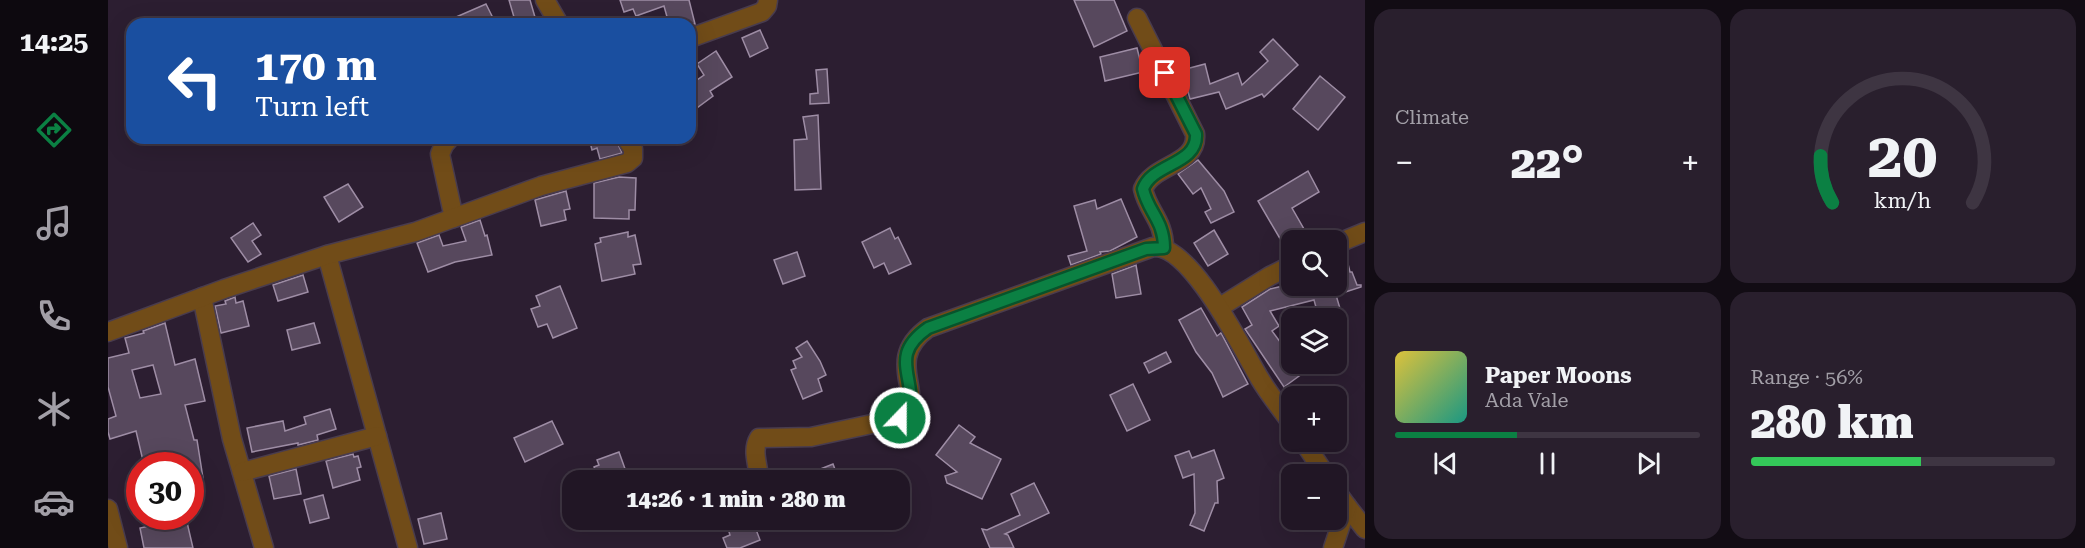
<!DOCTYPE html>
<html lang="en">
<head>
<meta charset="utf-8">
<style>
  :root { --surface:#211625; --page:#291f2d; --text:#f1f3f6; --muted:#a29fa7; --line:#3e3542; --accent:#0b8043 }
  body { margin:0; font-family:"Roboto Serif",serif; background:var(--page); color:var(--text); height:100vh; display:flex; flex-direction:column; font-size:22px; white-space:nowrap }
  * { box-sizing:border-box; margin:0 }
  p { font-size:20px; color:var(--muted) }
  .icon { flex:none; width:33px; height:33px; fill:none; stroke:currentColor; stroke-width:2; stroke-linecap:round; stroke-linejoin:round }
  .map { position:relative; flex:1; overflow:hidden }
  .details { display:flex; flex-direction:column; gap:9px; padding:9px; background:#120c14; width:720px }
  .details>* { flex:none }
  .banner { position:absolute; left:18px; top:18px; width:570px; height:126px; border-radius:18px; box-shadow:0 6px 24px #0002,0 0 0 2px var(--line); background:#1a4fa0; color:#fff; overflow:hidden }
  .buttons { position:absolute; left:1173px; top:230px; display:grid; gap:12px }
  .buttons a { display:grid; place-items:center; width:66px; height:66px; border-radius:12px; background:var(--surface); box-shadow:0 6px 24px #0002,0 0 0 2px var(--line); font-size:30px }
  .speed { position:absolute; left:18px; top:452px; display:flex; gap:12px; font-size:30px; font-weight:700; text-align:center }
  .speed>* { display:grid; place-content:center; width:78px; height:78px; border-radius:50%; background:var(--surface); box-shadow:0 6px 24px #0002,0 0 0 2px var(--line); line-height:1 }
  .speed .limit { border:9px solid #d22; background:#fff; color:#111 }
  .pin { position:absolute; display:grid; place-items:center; width:51px; height:51px; color:#fff; margin:-26px; border-radius:12px; box-shadow:0 3px 9px #0006 }
  .me { position:absolute; width:66px; margin:-33px; rotate:22deg; stroke-linejoin:round; filter:drop-shadow(0 0 4px #0008) }
  .turn { display:flex; align-items:center; gap:21px; height:126px; padding:0 30px; font-size:27px }
  .turn .icon { width:78px; height:78px; stroke-width:2.5 }
  .turn b { display:block; font-size:42px; line-height:51px }
  .big { font-size:45px; font-weight:800; line-height:1.1 }
  .details .card { flex:1; display:flex; flex-direction:column; justify-content:center; gap:9px; min-width:0; padding:0 21px; border-radius:18px; background:var(--page) }
  .details .dial { align-items:center; gap:0 }
  .dial svg { height:156px; overflow:visible; fill:none; stroke:var(--line); stroke-width:7; stroke-linecap:round; text-anchor:middle }
  .dial text { fill:var(--text); stroke:none }
  .song { display:flex; align-items:center; gap:18px }
  .cover { width:72px; height:72px; border-radius:9px; background:linear-gradient(135deg,hsl(50 70% 55%),hsl(170 70% 35%)) }
  .played { height:6px; border-radius:3px; background:linear-gradient(90deg,var(--accent) 40%,var(--line) 40%) }
  .keys { display:flex; justify-content:space-around; direction:ltr }
  .heat { display:flex; justify-content:space-between; align-items:center; font-size:33px; direction:ltr }
  .charge { height:9px; border-radius:4px; background:linear-gradient(90deg,#34c759 56%,var(--line) 0) }
  .details .tiles { flex:1; display:grid; gap:9px; grid-template-columns:repeat(2,1fr) }
  .trip { position:absolute; left:454px; top:470px; width:348px; height:60px; border-radius:18px; background:var(--surface); box-shadow:0 6px 24px #0002,0 0 0 2px var(--line); font-weight:800; line-height:60px; text-align:center }
  main { display:flex; flex:1; min-height:0 }
  .tabs { display:flex; flex-direction:column; width:108px; justify-content:space-around; align-items:center; background:#0d090f; color:var(--muted) }
  .tabs .icon { width:42px; height:42px }
  .tabs .on { color:var(--accent) }
  .tabs b { font-size:27px; color:var(--text) }
  .map>svg:first-child { display:block }
  .building { fill:#57485d; stroke:#9e8da5; stroke-width:1.5; fill-rule:evenodd }
  .lines { fill:none; stroke-linecap:round; stroke-linejoin:round }
  .minor-casing { stroke:#493c4e; stroke-width:21 }
  .minor { stroke:#714c18; stroke-width:18 }
  .route-casing { stroke:#07532c; stroke-width:15 }
  .route { stroke:#0b8043; stroke-width:10 }
</style>
</head>
<body>
<main>
<nav class="tabs">
<b>14:25</b>
<svg class="icon on" aria-label="directions" viewBox="0 0 24 24"><path d="M12 3l9 9-9 9-9-9zM9 14v-3h6M13 9l2 2-2 2"/></svg>
<svg class="icon" aria-label="music" viewBox="0 0 24 24"><path d="M9 18V5l10-2v13"/><circle cx="6" cy="18" r="3"/><circle cx="16" cy="16" r="3"/></svg>
<svg class="icon" aria-label="phone" viewBox="0 0 24 24"><path d="M5 4h4l2 5-3 2q2 4 5 5l2-3 5 2v4C11 20 4 13 5 4z"/></svg>
<svg class="icon" aria-label="climate" viewBox="0 0 24 24"><path d="M12 3v18M4 7l16 10M4 17L20 7"/></svg>
<svg class="icon" aria-label="car" viewBox="0 0 24 24"><path d="M5 17H2v-5l4-1 3-4h7l3 4 3 1v5h-3M9 17h6M6 11h13"/><circle cx="7" cy="17" r="2"/><circle cx="17" cy="17" r="2"/></svg>
</nav>
<div class="map">
<svg width="1257" height="548" viewBox="0 0 1257 548">
  <rect width="100%" height="100%" fill="#2c1e31"/>
  <g class="building">
    <path d="M401 0H422L429 24H408Z"/>
    <path d="M512 0H581L587 24H561L556 6 528 16 525 9 516 12Z"/>
    <path d="M966 0H1006L1019 31 986 47Z"/>
    <path d="M378 4 388 24H332Z"/>
    <path d="M652 30 660 48 642 57 634 38Z"/>
    <path d="M1165 39 1190 65 1156 97 1154 94 1118 109 1111 92 1082 99 1074 70 1097 64 1102 84 1130 73 1134 85 1160 61 1152 52Z"/>
    <path d="M1029 48 1035 72 997 81 992 57Z"/>
    <path d="M608 51 624 77 602 91 605 96 582 113V85L596 75 589 64Z"/>
    <path d="M719 69 721 103 702 104V94L710 93 708 70Z"/>
    <path d="M1212 76 1237 97 1210 130 1185 109Z"/>
    <path d="M710 115 713 189 687 190 686 140 699 139 695 117Z"/>
    <path d="M481 138H507L514 153 492 159 489 148 484 150Z"/>
    <path d="M1090 160 1116 191 1126 212 1103 223 1097 212 1103 209 1093 188 1085 194 1070 174Z"/>
    <path d="M1200 171 1211 192 1184 208 1200 236 1193 240H1184V254H1181L1150 201Z"/>
    <path d="M511 177 528 178 527 210H521V219L486 218V183Z"/>
    <path d="M240 184 255 207 231 222 216 197Z"/>
    <path d="M458 191 462 209 456 210 458 220 433 226 427 200Z"/>
    <path d="M1013 199 1029 237 1002 251 992 252 993 254 963 265 960 256 979 251 966 206 987 200 989 209Z"/>
    <path d="M372 220 377 236 379 235 384 255 347 262 320 272 309 243 331 235 335 246 358 241 353 227Z"/>
    <path d="M145 223 153 235 144 241 153 254 140 262 123 238Z"/>
    <path d="M782 228 787 239 790 237 803 264 781 274 776 263 766 268 754 242Z"/>
    <path d="M1106 230 1120 254 1100 266 1086 243Z"/>
    <path d="M520 232V237L527 235 533 264 525 265 527 274 494 281 487 244 493 242 492 238Z"/>
    <path d="M689 252 697 276 675 284 666 260Z"/>
    <path d="M1237 252 1242 272H1244L1249 285H1253V287L1228 295 1233 312 1211 318 1206 300 1162 311 1171 326 1164 331 1184 358V363H1209L1176 387 1137 329 1144 325 1134 307 1162 289 1179 285H1228V255Z"/>
    <path d="M1028 265 1033 294 1008 298 1004 274Z"/>
    <path d="M195 275 200 292 170 301 165 285Z"/>
    <path d="M452 286 469 328 445 338 439 324 430 327 423 309 432 306 428 296Z"/>
    <path d="M127 297 128 303 135 301 141 326 113 333 107 306 118 304 117 301Z"/>
    <path d="M1093 308 1109 336 1113 333 1140 384 1115 397 1104 373 1088 352 1071 320Z"/>
    <path d="M57 323 67 365 87 359 97 401 77 405 86 440H89L95 478 82 480V465H36L28 431 2 439 0 432V419L8 416 0 387V358L21 353 17 338 36 333 35 331ZM45 365 53 394 32 398 24 370Z"/>
    <path d="M206 323 212 343 184 350 179 330Z"/>
    <path d="M699 341 712 361 718 375 710 379 714 391 695 399 683 370 688 368 685 361 694 357 688 348Z"/>
    <path d="M1058 352 1063 362 1041 373 1036 363Z"/>
    <path d="M1025 384 1042 420 1019 431 1002 395Z"/>
    <path d="M222 409 228 429 209 435 210 440 190 445V443L144 452 139 428 175 421 177 431 198 424 196 417Z"/>
    <path d="M444 421 455 444 417 462 406 438Z"/>
    <path d="M851 425 867 437 862 443 893 459 874 499 839 483 837 476 849 472 828 455Z"/>
    <path d="M1106 450 1116 478 1109 481 1110 503H1107L1096 531 1082 525 1087 513 1086 474 1075 478 1067 456 1081 451 1084 458Z"/>
    <path d="M511 452 521 480H491L486 467 491 465 489 460Z"/>
    <path d="M245 454 246 457 250 456 253 467 249 468 252 480 225 488 218 461Z"/>
    <path d="M725 464 731 480H709L705 472Z"/>
    <path d="M188 469 193 494 166 499 161 476Z"/>
    <path d="M926 483 941 513 897 534 900 535 906 548H882L874 529 879 530 912 515 903 494Z"/>
    <path d="M215 495 221 518 202 523 196 500Z"/>
    <path d="M333 513 339 539 316 544 310 519Z"/>
    <path d="M78 518 85 548H36L32 528Z"/>
    <path d="M625 519H644L652 540 632 548H619L615 538 622 535 618 522Z"/>
  </g>
  <g class="lines">
    <g class="minor-casing">
      <g id="minor">
        <path d="M437 0 451 24"/>
        <path d="M1029 18 1087 134C1090 165 1045 164 1035 189 1040 212 1056 220 1056 248"/>
        <path d="M582 38 654 12 659 6 660 0"/>
        <path d="M342 138 336 145 332 154 346 218"/>
        <path d="M1228 244 1257 232"/>
        <path d="M219 255 300 548"/>
        <path d="M94 297 124 439 156 548"/>
        <path d="M1112 307 1162 276 1184 265"/>
        <path d="M0 332 116 289 219 255 307 232 433 186 519 163 525 158V149L518 138"/>
        <path d="M1195 441 1217 474"/>
        <path d="M134 472 269 436"/>
        <path d="M651 480C651 466 643 451 651 438L703 437 792 418C822 397 773 362 820 328L1045 247C1083 244 1134 349 1152 379 1161 394 1173 409 1184 424"/>
        <path d="M1239 506 1257 529"/>
        <path d="M0 509 10 548"/>
        <path d="M1225 548 1239 506 1228 491"/>
      </g>
    </g>
    <use href="#minor" class="minor"/>
  </g>
  <g class="lines">
    <g class="route-casing">
      <path id="route" d="M792 418 798 414 803 406C804 372 783 354 820 328L1038 249 1056 248C1056 220 1040 212 1035 189 1044 163 1090 165 1088 134L1057 73"/>
    </g>
    <use href="#route" class="route"/>
  </g>
</svg>
<div class="buttons">
<a><svg class="icon" aria-label="search" viewBox="0 0 24 24"><circle cx="10" cy="10" r="6"/><path d="M15 15l6 6"/></svg></a>
<a><svg class="icon" aria-label="layers" viewBox="0 0 24 24"><path d="M12 4l9 5-9 5-9-5zM3 14l9 5 9-5"/></svg></a>
<a>+</a>
<a>−</a>
</div>
<div class="speed"><div class="limit">30</div></div>
<div class="pin" style="left:1057px;top:73px;background:#d93025"><svg class="icon" aria-label="arrive" viewBox="0 0 24 24"><path d="M6 21V4h12l-3 4 3 4H6"/></svg></div>
<svg class="me" style="left:792px;top:418px" viewBox="-20 -20 40 40"><circle r="17" fill="#0b8043" stroke="#fff" stroke-width="3"/><path d="M0-11L8 9 0 5-8 9z" fill="#fff"/></svg>
<div class="trip">14:26 · 1 min · 280 m</div>
<div class="banner">
<div class="turn"><svg class="icon" aria-label="left" viewBox="0 0 24 24"><path d="M17 20v-9H6M10 6l-5 5 5 5"/></svg><div><b>170 m</b>Turn left</div></div>
</div>
</div>
<section class="details">
<div class="tiles">
<div class="card"><p>Climate</p>
<div class="heat"><a>−</a><b class="big">22°</b><a>+</a></div>
</div>
<div class="card dial"><svg viewBox="0 0 100 80">
<path d="M14 69A42 42 0 1 1 86 69"/>
<path d="M14 69A42 42 0 0 1 8 45" stroke="#0b8043"/>
<text x="50" y="56" font-size="32" font-weight="700">20</text>
<text x="50" y="72" font-size="11">km/h</text>
</svg></div>
<div class="card">
<div class="song"><i class="cover"></i><div><b>Paper Moons</b><p>Ada Vale</p></div></div>
<div class="played"></div>
<div class="keys"><svg class="icon" aria-label="previous" viewBox="0 0 24 24"><path d="M18 5L8 12l10 7zM5 5v14"/></svg><svg class="icon" aria-label="pause" viewBox="0 0 24 24"><path d="M8 5v14M16 5v14"/></svg><svg class="icon" aria-label="next" viewBox="0 0 24 24"><path d="M6 5l10 7-10 7zM19 5v14"/></svg></div>
</div>
<div class="card"><p>Range · 56%</p><b class="big">280 km</b><div class="charge"></div></div>
</div>
</section>
</main>
</body>
</html>
